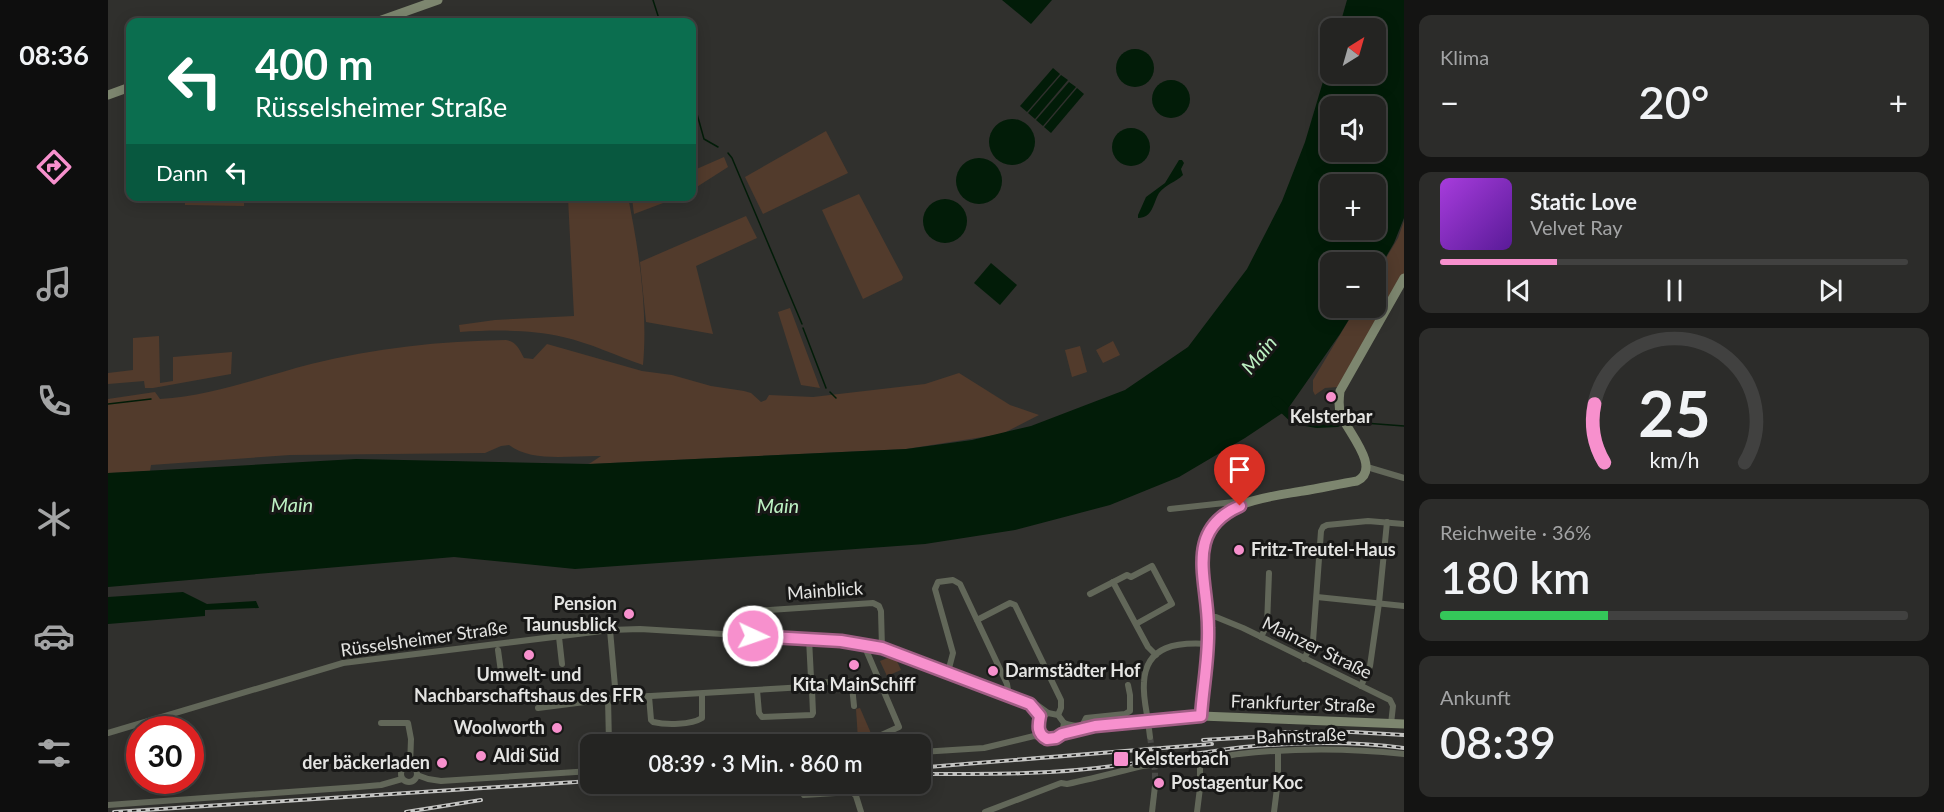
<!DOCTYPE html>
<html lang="de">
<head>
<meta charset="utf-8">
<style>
  :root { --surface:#242422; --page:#2c2c2a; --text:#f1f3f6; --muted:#a3a4a5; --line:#414140; --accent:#f790cd }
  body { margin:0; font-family:Lato,sans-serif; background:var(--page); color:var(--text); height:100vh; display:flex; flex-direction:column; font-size:22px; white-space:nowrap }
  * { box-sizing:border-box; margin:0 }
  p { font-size:20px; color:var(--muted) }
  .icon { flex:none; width:33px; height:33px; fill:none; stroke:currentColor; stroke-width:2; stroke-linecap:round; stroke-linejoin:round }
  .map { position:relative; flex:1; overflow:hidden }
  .panel { display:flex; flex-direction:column; gap:15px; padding:15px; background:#141413; width:540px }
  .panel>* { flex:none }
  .banner { position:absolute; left:18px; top:18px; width:570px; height:183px; border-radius:12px; box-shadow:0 3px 15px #0003,0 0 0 2px var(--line); background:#0b6e4f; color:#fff; overflow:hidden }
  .needle { width:39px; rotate:37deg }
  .buttons { position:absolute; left:1212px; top:18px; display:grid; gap:12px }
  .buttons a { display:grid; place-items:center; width:66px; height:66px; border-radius:12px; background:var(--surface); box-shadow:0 3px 15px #0003,0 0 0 2px var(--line); font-size:30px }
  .speed { position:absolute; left:18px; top:716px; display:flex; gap:12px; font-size:30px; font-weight:700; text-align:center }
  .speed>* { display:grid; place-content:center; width:78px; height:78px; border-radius:50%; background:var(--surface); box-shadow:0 3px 15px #0003,0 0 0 2px var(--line); line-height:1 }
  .speed .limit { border:9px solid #d22; background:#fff; color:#111 }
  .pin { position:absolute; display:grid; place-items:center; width:51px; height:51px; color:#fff; margin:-62px -26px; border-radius:50% 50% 50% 0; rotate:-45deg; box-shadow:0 0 6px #0007 }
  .pin .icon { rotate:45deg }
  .me { position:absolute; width:66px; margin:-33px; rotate:93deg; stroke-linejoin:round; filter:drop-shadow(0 0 4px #0008) }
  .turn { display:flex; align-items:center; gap:21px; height:126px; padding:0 30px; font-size:27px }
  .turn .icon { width:78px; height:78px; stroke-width:2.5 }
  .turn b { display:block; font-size:42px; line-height:51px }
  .then { display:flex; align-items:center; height:57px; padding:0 30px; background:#0003; gap:12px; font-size:22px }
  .big { font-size:45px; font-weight:600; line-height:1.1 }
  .panel .tile { flex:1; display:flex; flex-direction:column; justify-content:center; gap:9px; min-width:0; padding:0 21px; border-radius:12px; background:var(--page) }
  .panel .dial { align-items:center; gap:0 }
  .dial svg { height:156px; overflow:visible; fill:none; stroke:var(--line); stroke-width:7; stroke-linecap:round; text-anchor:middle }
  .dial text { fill:var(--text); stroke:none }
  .song { display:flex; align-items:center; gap:18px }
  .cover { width:72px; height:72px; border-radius:9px; background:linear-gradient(135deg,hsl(280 70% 55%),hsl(270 70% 35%)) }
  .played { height:6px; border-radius:3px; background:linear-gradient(90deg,var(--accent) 25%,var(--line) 25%) }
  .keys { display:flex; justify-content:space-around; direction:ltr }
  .heat { display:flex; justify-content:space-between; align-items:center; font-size:33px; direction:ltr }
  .charge { height:9px; border-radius:4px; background:linear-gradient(90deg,#34c759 36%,var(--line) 0) }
  .trip { position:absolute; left:472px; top:734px; width:351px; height:60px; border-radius:12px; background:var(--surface); box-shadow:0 3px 15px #0003,0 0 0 2px var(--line); font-weight:600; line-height:60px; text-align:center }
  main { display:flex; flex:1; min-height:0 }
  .dock { display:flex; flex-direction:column; width:108px; justify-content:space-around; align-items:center; background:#0e0e0e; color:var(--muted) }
  .dock .icon { width:42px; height:42px }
  .dock .selected { color:var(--accent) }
  .dock b { font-size:27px; color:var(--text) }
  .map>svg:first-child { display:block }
  .green { fill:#523b2c }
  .water { fill:#021c08; fill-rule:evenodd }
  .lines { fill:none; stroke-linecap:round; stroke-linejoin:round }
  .stream { stroke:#021c08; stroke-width:1.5 }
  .river { stroke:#021c08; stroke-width:10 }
  .street-tunnel { stroke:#4b4b48; stroke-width:6; stroke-dasharray:6 3; stroke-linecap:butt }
  .street { stroke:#626759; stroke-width:6 }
  .secondary { stroke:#7d866f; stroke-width:9 }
  .rail-casing { stroke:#c4c4c2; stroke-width:4 }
  .rail { stroke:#181817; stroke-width:1.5; stroke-dasharray:4.5; stroke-linecap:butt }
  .route-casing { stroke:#a15e85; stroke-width:15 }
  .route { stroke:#f790cd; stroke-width:10 }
  .poi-dot { fill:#f790cd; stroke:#181817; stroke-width:2 }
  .labels { text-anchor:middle; stroke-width:6; stroke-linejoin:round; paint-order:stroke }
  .poi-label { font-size:18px; font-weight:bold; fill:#e4e4e2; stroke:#181817; text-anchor:start }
  .street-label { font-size:18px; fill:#e4e4e2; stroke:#181817 }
  .water-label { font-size:20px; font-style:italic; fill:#bef2c4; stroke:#181817 }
</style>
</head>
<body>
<main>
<nav class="dock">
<b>08:36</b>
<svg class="icon selected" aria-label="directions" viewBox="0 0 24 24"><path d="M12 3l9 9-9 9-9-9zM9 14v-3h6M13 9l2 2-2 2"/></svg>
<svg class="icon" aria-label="music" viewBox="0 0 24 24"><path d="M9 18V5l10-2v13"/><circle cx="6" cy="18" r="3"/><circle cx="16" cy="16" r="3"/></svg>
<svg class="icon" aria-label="phone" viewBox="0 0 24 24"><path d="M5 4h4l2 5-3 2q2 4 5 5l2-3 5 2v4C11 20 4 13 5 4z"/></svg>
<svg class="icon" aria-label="climate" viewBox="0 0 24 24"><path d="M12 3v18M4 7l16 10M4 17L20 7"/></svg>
<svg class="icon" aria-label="car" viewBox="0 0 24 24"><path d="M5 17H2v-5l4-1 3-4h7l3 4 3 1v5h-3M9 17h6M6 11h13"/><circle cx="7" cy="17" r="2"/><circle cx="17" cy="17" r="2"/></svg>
<svg class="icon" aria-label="filters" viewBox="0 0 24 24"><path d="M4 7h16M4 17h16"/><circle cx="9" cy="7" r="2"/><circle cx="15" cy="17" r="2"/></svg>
</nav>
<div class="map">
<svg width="1296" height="812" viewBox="0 0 1296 812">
  <rect width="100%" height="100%" fill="#30302d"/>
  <g class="green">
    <path d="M718 131 740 173 655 214 637 177Z"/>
    <path d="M616 157 620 167 584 190V171Z"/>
    <path d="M751 194 795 277 794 280 755 299 714 210Z"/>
    <path d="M472 196 520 197C531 251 540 310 535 365 509 356 482 343 455 337 422 329 385 330 352 332L351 325 387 320 466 316 460 198Z"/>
    <path d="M528 196H571V197L526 214 524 198Z"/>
    <path d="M77 197H136V206L77 205Z"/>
    <path d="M638 216 649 238 588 266 605 334 538 322 532 262Z"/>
    <path d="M1296 221V277L1230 387 1217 388 1207 395 1205 391V380L1248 308H1268V275L1290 238Z"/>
    <path d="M682 308 712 388 693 385 670 312Z"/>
    <path d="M51 336 52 383 65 381V357L124 352 123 374 45 388H37L36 381 0 384V373L25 370V338Z"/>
    <path d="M398 340C409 342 411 349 416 358L425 359 439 344 534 371 564 375 603 386 636 391 643 393 653 402 658 400 661 395 705 397 817 384 851 373 902 405 931 415 894 434 798 449 481 464 493 456C465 455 424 463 401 445L393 446 377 453 182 455 43 465 42 471 0 473V399L47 392 52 399C104 396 153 377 203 364 266 348 333 341 398 340Z"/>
    <path d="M1005 341 1012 355 995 363 988 350Z"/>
    <path d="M972 346 979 372 964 377 957 350Z"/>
    <path d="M782 657 788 659 793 670 779 676 772 661Z"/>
    <path d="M752 708 765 738 750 739 748 709Z"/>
  </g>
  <g class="water">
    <path d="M894 0H944L923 24Z"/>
    <path d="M1239 0H1296V218L1286 243 1268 274V262H1222V308H1248L1232 334 1179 410 1137 438 1071 477 1002 505 907 530 817 544 467 569 346 557 0 587V473L248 459 481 464 798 449 864 440 923 426 1017 390 1080 347 1139 269 1174 201 1197 142 1222 58V74H1268V28H1231ZM1222 106H1268V152H1222ZM1222 184H1268V230H1222Z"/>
    <circle cx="1027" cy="68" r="19"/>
    <path d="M945 68 952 74 919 112 912 106Z"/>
    <path d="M953 75 960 80 927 119 920 113Z"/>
    <circle cx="1063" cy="99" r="19"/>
    <path d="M961 82 968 87 935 126 928 120Z"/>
    <path d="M969 88 976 94 943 133 936 127Z"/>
    <circle cx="904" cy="142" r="23"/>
    <circle cx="1023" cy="147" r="19"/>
    <circle cx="871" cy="181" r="23"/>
    <path d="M1071 160H1074L1076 163 1073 169 1075 175C1068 182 1058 184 1051 193 1045 203 1045 218 1030 218V215L1038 197 1057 183Z"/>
    <circle cx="837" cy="221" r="22"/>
    <path d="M883 263 909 285 892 305 866 283Z"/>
    <path d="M75 592 99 604 148 601 151 608 97 610V616L0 624V597Z"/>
  </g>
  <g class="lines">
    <g class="stream">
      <path d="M545 0 552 22"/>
      <path d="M584 96 596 139 610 147"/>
      <path d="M620 153 624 158 694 324"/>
      <path d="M695 328 718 388"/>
      <path d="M722 392 728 398"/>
      <path d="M0 404 43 399"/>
      <path d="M1243 422 1296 426"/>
    </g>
    <path class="river" d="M1168 401 1187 419 1209 423 1229 422"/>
    <path class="street-tunnel" d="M1042 737 1047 771V786"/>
    <g class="street">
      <path d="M1259 467 1296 478"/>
      <path d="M1062 509 1126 502 1135 503"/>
      <path d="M1005 582 1040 647 1048 655"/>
      <path d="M982 594 1019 575 1023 577 1044 566 1064 604 1028 624"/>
      <path d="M1209 597 1296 606"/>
      <path d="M1099 617H1108L1135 628 1282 700 1285 706 1283 724"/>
      <path d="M869 620 902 603 907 605 953 700V708L950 715"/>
      <path d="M502 630 508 698 697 687 702 683 703 678 701 639"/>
      <path d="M645 636 646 611 765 603 771 606 773 611 774 648"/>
      <path d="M451 637 454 664"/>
      <path d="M1153 637 1159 625 1161 573"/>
      <path d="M756 645 791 727 769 737"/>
      <path d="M390 650 393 672"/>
      <path d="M1196 659 1205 641 1213 531 1215 527 1219 525 1260 521 1296 524"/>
      <path d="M840 672 845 653 827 589 830 582 845 580 852 584 899 684 901 696"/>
      <path d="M1253 686 1262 666 1271 603 1279 522"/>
      <path d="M649 690 651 713 654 717 704 715 705 713 704 690 702 683 742 681 744 686 746 706"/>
      <path d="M541 696 543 720 545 722C558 725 583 725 594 718V694"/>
      <path d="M500 698 501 744"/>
      <path d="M922 705 932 716 930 729 935 736"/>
      <path d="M430 708 508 698"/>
      <path d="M1039 715C1037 704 1035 693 1036 682 1038 645 1070 642 1100 644"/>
      <path d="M273 723H300L303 739 302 766"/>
      <path d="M956 723C973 732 1070 719 1093 716"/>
      <path d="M974 726 978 718 1017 714 1022 711V695L1020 685"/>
      <path d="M1041 729 1042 737"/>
      <path d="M0 733 235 663 502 630 532 629 733 641 774 648 840 672 922 704 929 705 940 713"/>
      <path d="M954 734 981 728"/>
      <path d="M813 752 876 748 926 736 944 739 954 734 956 723 950 715 940 713 931 720"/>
      <circle cx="301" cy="774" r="8"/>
      <path d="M309 775 320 779 333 781 483 771"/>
      <path d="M696 795 744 792 748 796 753 812"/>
      <path d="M0 805 250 787 273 785 294 779"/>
      <path d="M877 812 953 783 959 784C983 779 1006 773 1030 767 1053 763 1076 762 1099 760 1110 759 1120 755 1131 754 1185 748 1241 748 1296 754"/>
      <path d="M1044 812 1047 786"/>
      <path d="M1089 812 1092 788V760"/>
      <path d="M1166 812 1170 780V751"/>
    </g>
    <g class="secondary">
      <path d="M268 22 330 0"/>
      <path d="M0 95 22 87"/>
      <path d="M1296 278 1232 391C1231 399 1230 407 1233 415 1240 432 1274 469 1249 481 1231 484 1213 488 1195 491 1161 497 1105 501 1096 543 1090 569 1099 599 1100 625 1102 654 1095 686 1093 716L1296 724"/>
    </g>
    <g class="rail-casing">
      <g id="rail">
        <path d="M1170 732H1244L1296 735"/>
        <path d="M1095 740 1179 735"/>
        <path d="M820 767 1104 744"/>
        <path d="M813 774C877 774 941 775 1005 766 1049 761 1092 752 1136 747 1190 742 1243 741 1296 748"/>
        <path d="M476 785 509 783"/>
        <path d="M6 812 483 781"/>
        <path d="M298 812 373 800"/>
      </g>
    </g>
    <use href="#rail" class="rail"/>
  </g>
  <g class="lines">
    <g class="route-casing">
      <path id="route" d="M645 636 733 641 774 648 922 704 932 716C930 726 929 734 939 739L948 738 954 734 987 726 1093 716C1095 686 1101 657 1100 628 1100 580 1075 531 1132 506"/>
    </g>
    <use href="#route" class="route"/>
  </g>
  <g class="poi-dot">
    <circle cx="1223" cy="397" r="6"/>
    <circle cx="1131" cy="550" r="6"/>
    <circle cx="521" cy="614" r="6"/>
    <circle cx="421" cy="655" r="6"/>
    <circle cx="746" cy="665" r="6"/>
    <circle cx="885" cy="671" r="6"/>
    <circle cx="449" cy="728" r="6"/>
    <circle cx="373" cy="756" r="6"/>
    <rect x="1005" y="751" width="16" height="16" rx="3"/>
    <circle cx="334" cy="763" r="6"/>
    <circle cx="1051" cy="783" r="6"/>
  </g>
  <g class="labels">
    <g class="poi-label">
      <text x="1223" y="423" text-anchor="middle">Kelsterbar</text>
      <text x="1143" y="556">Fritz-Treutel-Haus</text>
      <text x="509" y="610" text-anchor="end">Pension<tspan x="509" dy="21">Taunusblick</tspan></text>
      <text x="897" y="677">Darmstädter Hof</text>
      <text x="421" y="681" text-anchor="middle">Umwelt- und<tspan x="421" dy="21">Nachbarschaftshaus des FFR</tspan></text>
      <text x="746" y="691" text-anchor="middle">Kita MainSchiff</text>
      <text x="437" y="734" text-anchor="end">Woolworth</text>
      <text x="385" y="762">Aldi Süd</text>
      <text x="1026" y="765">Kelsterbach</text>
      <text x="322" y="769" text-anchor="end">der bäckerladen</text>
      <text x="1063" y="789">Postagentur Koc</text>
    </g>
    <g class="street-label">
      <text transform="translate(717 591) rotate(-4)" y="6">Mainblick</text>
      <text transform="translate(316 639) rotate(-8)" y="6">Rüsselsheimer Straße</text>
      <text transform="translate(1209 648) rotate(26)" y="6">Mainzer Straße</text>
      <text transform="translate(1195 704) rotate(2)" y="6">Frankfurter Straße</text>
      <text transform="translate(1193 736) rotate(-2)" y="6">Bahnstraße</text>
    </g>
    <g class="water-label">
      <text transform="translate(1151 355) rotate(-50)" y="7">Main</text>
      <text x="184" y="512">Main</text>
      <text x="670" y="513">Main</text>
    </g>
  </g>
</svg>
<div class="buttons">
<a><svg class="needle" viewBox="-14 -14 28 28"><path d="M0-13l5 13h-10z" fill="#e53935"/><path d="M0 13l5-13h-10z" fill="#a3a4a5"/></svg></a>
<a><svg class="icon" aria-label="sound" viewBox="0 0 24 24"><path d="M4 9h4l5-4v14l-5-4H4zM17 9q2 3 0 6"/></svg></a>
<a>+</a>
<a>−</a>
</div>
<div class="speed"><div class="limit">30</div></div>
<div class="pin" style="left:1132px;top:506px;background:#d93025"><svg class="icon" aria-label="arrive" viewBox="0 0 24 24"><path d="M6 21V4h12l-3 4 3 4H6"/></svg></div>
<svg class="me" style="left:645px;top:636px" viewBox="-20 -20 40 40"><circle r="17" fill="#f790cd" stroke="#fff" stroke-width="3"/><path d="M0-11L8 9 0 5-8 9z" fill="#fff"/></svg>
<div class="trip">08:39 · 3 Min. · 860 m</div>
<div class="banner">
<div class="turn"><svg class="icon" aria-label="left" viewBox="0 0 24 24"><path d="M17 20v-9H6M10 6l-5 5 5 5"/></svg><div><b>400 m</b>Rüsselsheimer Straße</div></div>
<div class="then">Dann<svg class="icon" aria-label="left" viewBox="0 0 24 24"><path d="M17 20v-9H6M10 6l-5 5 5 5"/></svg></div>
</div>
</div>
<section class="panel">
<div class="tile"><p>Klima</p>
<div class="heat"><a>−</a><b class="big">20°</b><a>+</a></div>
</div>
<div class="tile">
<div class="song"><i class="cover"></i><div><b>Static Love</b><p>Velvet Ray</p></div></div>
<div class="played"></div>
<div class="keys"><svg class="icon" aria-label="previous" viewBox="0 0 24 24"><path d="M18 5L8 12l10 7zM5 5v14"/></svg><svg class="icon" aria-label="pause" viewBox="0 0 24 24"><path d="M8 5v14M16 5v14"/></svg><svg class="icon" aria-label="next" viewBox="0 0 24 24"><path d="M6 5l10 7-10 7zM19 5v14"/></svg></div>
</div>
<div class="tile dial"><svg viewBox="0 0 100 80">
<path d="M14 69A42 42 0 1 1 86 69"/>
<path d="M14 69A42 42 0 0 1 9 39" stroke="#f790cd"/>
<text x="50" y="56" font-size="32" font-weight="700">25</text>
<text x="50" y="72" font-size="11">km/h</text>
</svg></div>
<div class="tile"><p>Reichweite · 36%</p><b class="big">180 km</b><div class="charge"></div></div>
<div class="tile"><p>Ankunft</p><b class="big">08:39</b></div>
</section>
</main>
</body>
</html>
